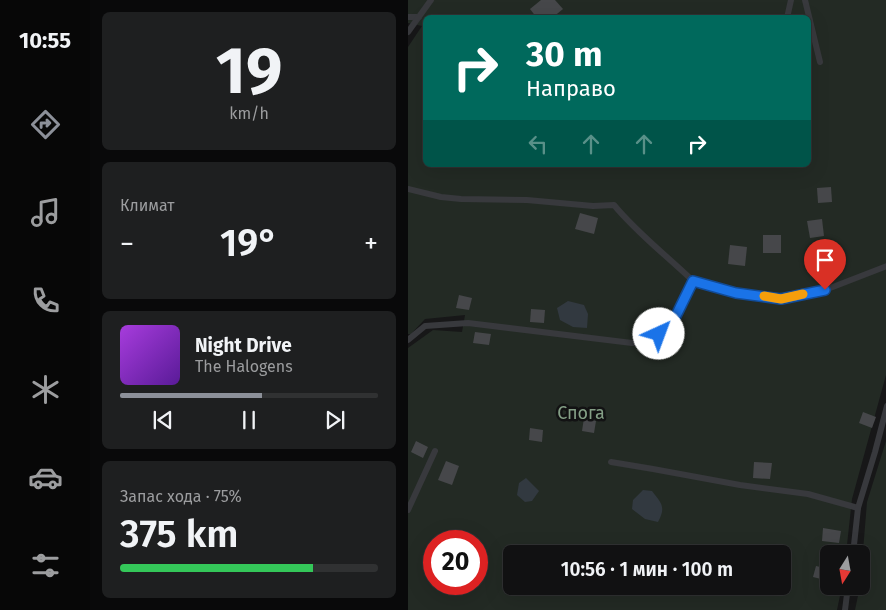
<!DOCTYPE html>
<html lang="ru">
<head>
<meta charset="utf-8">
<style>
  :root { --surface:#111112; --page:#1e1f20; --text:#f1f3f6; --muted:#9c9d9f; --line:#303132; --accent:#8c9099 }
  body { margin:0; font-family:"Fira Sans",sans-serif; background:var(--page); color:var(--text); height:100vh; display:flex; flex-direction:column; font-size:19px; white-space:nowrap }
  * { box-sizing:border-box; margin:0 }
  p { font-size:16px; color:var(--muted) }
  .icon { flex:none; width:28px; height:28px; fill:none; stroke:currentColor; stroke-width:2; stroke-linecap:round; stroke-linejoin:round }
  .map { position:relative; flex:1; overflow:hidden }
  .drawer { display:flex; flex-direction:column; gap:12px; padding:12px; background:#09090a; width:318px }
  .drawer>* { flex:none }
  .guide { position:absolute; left:15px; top:15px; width:388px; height:152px; border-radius:8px; box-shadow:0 5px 20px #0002,0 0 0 1px var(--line); background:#00695c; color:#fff; overflow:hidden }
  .needle { width:32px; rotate:191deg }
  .buttons { position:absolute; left:412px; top:545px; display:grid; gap:10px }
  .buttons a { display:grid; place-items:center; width:50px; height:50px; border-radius:8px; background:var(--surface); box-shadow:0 5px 20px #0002,0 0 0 1px var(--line); font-size:25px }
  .speed { position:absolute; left:15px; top:530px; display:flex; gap:10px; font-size:25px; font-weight:700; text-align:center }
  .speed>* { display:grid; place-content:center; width:65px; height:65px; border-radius:50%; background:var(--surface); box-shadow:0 5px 20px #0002,0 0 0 1px var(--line); line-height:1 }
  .speed .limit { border:8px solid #d22; background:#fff; color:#111 }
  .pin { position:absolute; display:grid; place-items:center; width:42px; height:42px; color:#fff; margin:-51px -21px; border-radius:50% 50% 50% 0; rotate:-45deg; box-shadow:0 0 5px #0007 }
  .pin .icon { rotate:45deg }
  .me { position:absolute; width:55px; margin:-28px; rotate:43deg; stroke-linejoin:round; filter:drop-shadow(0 0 4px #0008) }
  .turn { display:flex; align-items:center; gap:18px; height:105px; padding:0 20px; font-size:22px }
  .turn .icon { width:65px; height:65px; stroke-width:2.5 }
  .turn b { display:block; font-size:35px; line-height:42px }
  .lanes { display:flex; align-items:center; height:48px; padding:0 20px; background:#0003; justify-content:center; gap:25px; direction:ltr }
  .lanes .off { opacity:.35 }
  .big { font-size:38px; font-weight:600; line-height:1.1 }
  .drawer .tile { flex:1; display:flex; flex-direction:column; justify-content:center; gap:8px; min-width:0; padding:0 18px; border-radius:8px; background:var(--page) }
  .drawer .dial { align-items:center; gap:0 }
  .dial b { font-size:65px; line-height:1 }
  .song { display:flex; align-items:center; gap:15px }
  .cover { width:60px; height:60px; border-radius:8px; background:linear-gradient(135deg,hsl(280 70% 55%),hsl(270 70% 35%)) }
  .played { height:5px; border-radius:2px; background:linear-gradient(90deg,var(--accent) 55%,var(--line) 55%) }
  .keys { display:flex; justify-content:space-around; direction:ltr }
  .heat { display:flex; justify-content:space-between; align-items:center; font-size:28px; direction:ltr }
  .charge { height:8px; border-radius:4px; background:linear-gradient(90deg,#34c759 75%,var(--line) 0) }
  .trip { position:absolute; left:95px; top:545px; width:288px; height:50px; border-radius:8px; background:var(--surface); box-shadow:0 5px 20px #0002,0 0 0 1px var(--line); font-weight:600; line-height:50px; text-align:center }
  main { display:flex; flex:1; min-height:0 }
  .menu { display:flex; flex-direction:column; width:90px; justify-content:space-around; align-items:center; background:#070707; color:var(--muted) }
  .menu .icon { width:35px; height:35px }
  .menu .active { color:var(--accent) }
  .menu b { font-size:22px; color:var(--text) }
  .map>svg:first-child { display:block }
  .green { fill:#232a24; fill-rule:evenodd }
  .water { fill:#323940 }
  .building { fill:#46474a }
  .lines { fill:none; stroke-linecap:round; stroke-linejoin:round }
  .service { stroke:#38393d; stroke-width:6 }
  .route-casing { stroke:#114b97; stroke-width:12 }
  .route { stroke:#1a73e8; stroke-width:9 }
  .slow { stroke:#f59e0b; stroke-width:9 }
  .labels { text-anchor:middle; stroke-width:5; stroke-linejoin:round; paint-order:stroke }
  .park-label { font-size:18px; fill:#849f86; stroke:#121213 }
</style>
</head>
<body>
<main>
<nav class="menu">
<b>10:55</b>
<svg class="icon active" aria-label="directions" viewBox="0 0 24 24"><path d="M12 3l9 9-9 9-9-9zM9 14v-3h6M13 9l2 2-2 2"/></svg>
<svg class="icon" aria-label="music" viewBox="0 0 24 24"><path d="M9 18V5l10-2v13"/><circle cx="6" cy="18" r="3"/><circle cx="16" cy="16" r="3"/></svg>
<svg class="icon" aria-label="phone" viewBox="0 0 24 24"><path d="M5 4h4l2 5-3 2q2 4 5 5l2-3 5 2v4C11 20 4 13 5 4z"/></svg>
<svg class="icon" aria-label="climate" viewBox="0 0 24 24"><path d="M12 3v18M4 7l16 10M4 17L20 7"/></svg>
<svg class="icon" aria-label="car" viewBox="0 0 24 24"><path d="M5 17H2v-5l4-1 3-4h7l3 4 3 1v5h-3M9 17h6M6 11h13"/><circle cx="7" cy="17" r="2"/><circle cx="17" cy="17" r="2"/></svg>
<svg class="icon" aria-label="filters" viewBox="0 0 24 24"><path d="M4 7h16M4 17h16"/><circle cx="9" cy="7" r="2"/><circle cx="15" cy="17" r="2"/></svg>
</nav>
<section class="drawer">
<div class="tile dial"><b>19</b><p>km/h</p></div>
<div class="tile"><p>Климат</p>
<div class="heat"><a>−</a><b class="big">19°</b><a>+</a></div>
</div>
<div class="tile">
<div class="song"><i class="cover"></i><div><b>Night Drive</b><p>The Halogens</p></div></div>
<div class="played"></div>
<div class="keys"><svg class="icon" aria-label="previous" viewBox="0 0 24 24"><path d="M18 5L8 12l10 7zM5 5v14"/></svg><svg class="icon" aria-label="pause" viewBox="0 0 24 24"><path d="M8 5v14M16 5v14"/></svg><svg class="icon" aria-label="next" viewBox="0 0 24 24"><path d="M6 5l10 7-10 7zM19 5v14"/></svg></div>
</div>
<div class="tile"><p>Запас хода · 75%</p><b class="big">375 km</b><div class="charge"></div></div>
</section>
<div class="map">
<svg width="479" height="610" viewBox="0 0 479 610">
  <rect width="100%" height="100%" fill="#171718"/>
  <g class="green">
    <path d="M0 0H478V375L444 499 438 554H421V586H434L429 610H0V348L25 330 54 332 57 315 17 319 3 334H0V47L14 26 0 23ZM18 18H400V165H18ZM26 541H69V584H26ZM104 554H374V586H104Z"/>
    <path d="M478 441V610H447L452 586H454V563L459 502Z"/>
  </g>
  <g class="water">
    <path d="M160 301 176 305 180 314 179 328 165 327 152 320 149 308Z"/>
    <path d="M118 478 131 491 124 501 117 502 109 495 111 483Z"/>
    <path d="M235 490 244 491C254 504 258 507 250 522L237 519 224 509 225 500Z"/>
  </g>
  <g class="building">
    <path d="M133 0H147L155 9 144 18H129L122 9Z"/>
    <path d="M423 187 424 202 410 203 409 188Z"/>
    <path d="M172 213 190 218 186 234 167 229Z"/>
    <path d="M414 219 416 236 402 238 399 221Z"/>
    <rect x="355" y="235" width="18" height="18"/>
    <path d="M322 245 339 247 337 266 320 264Z"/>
    <path d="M51 295 64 298 61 310 48 308Z"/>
    <path d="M123 309 137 310 136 323 122 322Z"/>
    <path d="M67 332 83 334 81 345 65 343Z"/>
    <path d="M455 412 468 417 464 428 451 423Z"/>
    <path d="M176 418 188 421 186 433 174 431Z"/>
    <path d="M122 428 135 430 134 442 121 440Z"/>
    <path d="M8 441 20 447 15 458 3 452Z"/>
    <path d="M38 461 51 466 44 485 30 480Z"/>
    <path d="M346 462 364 463 362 479 345 478Z"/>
    <path d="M415 528 433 531 431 543 414 541Z"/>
    <path d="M408 566 421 569V581L405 577Z"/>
  </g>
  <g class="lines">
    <g class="service">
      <path d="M397 0 412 62"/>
      <path d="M0 17H11"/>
      <path d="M379 18 383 0"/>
      <path d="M0 32 23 0"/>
      <path d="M0 189 33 197 53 199 119 200 185 206 206 205C229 233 259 256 285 281L263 326 240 343H224L60 323 17 326 0 340"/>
      <path d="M285 281 328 293 373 299 417 290 479 266"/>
      <path d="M203 462 245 469 332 485 400 494 450 508"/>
      <path d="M0 510 27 451"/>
      <path d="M445 554 450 508 467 452 479 406"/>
      <path d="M437 610 440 586"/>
    </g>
  </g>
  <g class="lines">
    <g class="route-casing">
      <path id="route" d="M251 334 263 326 285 281 328 293 373 299 417 290"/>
    </g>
    <use href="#route" class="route"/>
    <path class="slow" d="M356 296 373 299 395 294"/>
  </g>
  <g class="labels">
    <g class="park-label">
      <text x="173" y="419">Спога</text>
    </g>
  </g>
</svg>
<div class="buttons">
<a><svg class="needle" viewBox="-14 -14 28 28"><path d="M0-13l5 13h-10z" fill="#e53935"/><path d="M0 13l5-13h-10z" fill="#9c9d9f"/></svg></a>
</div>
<div class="speed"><div class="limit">20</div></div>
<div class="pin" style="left:417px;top:290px;background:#d93025"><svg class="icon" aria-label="arrive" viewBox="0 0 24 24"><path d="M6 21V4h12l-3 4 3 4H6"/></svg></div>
<svg class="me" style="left:251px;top:334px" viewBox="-20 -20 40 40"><circle r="19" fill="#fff"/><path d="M0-13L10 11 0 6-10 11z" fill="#1a73e8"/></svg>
<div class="trip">10:56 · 1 мин · 100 m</div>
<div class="guide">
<div class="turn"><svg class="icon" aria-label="right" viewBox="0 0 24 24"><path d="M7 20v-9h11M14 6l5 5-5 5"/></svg><div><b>30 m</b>Направо</div></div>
<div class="lanes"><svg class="icon off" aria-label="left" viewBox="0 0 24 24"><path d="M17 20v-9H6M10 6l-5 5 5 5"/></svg><svg class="icon off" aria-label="ahead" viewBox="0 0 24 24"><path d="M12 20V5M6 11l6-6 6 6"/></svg><svg class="icon off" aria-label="ahead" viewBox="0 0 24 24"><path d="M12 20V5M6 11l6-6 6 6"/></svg><svg class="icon" aria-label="right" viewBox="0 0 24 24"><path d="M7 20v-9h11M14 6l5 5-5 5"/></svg></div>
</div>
</div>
</main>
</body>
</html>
